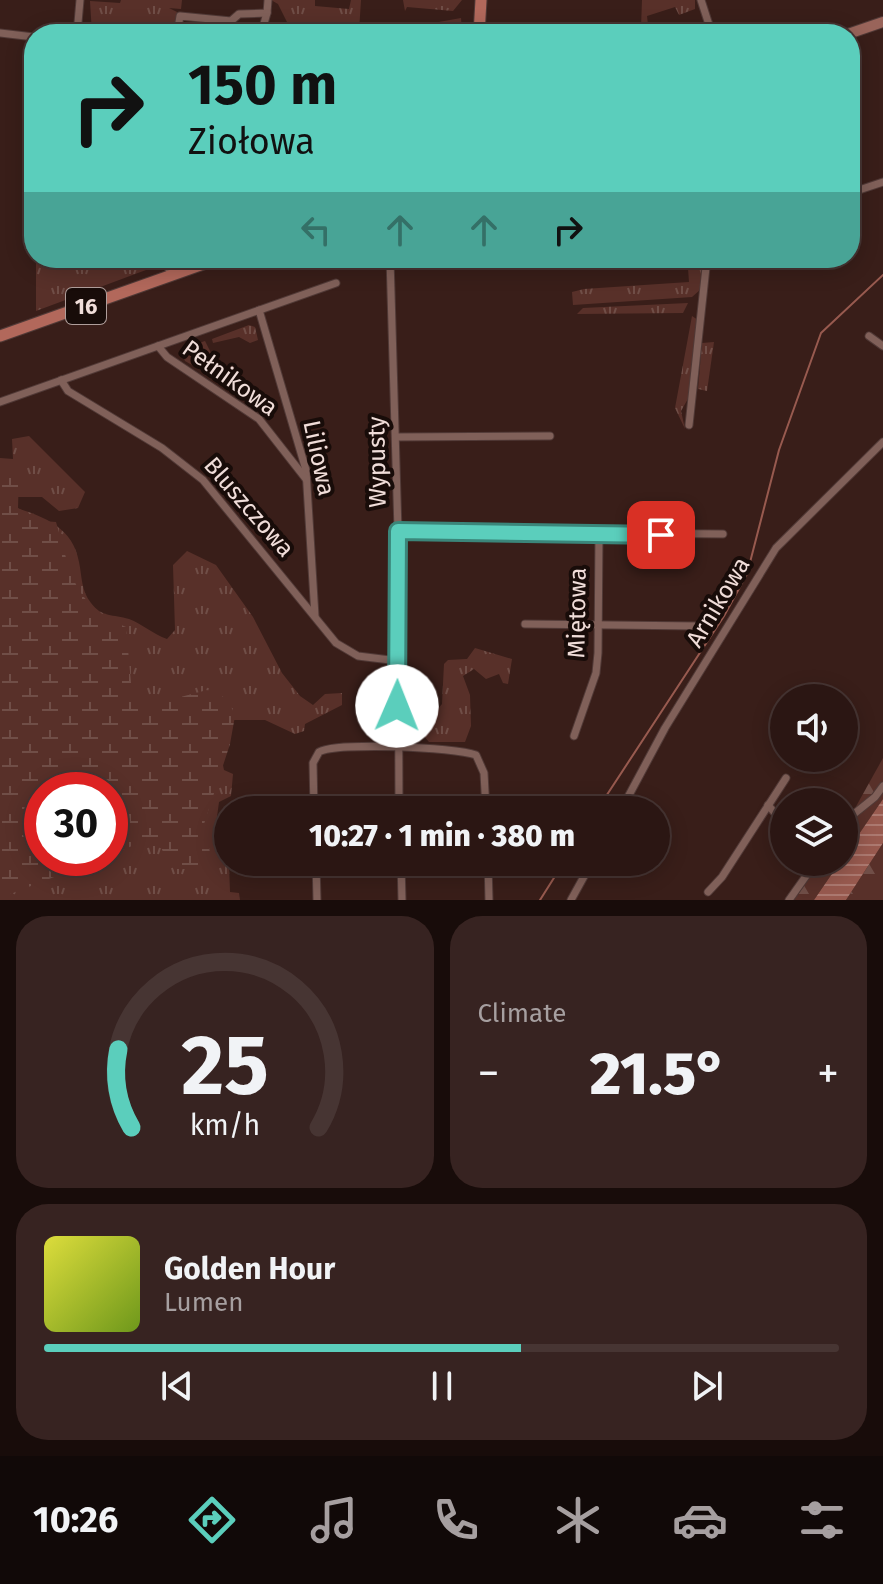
<!DOCTYPE html>
<html lang="en">
<head>
<meta charset="utf-8">
<style>
  :root { --surface:#2b1613; --page:#372321; --text:#f1f3f6; --muted:#a69fa0; --line:#473533; --accent:#5bcebc }
  body { margin:0; font-family:"Fira Sans",sans-serif; background:var(--page); color:var(--text); height:100vh; display:flex; flex-direction:column; font-size:30px; white-space:nowrap }
  * { box-sizing:border-box; margin:0 }
  p { font-size:26px; color:var(--muted) }
  .icon { flex:none; width:44px; height:44px; fill:none; stroke:currentColor; stroke-width:2; stroke-linecap:round; stroke-linejoin:round }
  .map { position:relative; height:900px; overflow:hidden }
  .sheet { display:flex; flex-direction:column; gap:16px; padding:16px; background:#180c0a; flex:1 }
  .sheet>* { flex:none }
  .guide { position:absolute; left:24px; top:24px; width:836px; height:244px; border-radius:32px; box-shadow:0 4px 20px #0003,0 0 0 2px var(--line); background:#5bcebc; color:#111; overflow:hidden }
  .buttons { position:absolute; left:770px; top:684px; display:grid; gap:16px }
  .buttons a { display:grid; place-items:center; width:88px; height:88px; border-radius:50%; background:var(--surface); box-shadow:0 4px 20px #0003,0 0 0 2px var(--line); font-size:40px }
  .speed { position:absolute; left:24px; top:772px; display:flex; gap:16px; font-size:40px; font-weight:700; text-align:center }
  .speed>* { display:grid; place-content:center; width:104px; height:104px; border-radius:50%; background:var(--surface); box-shadow:0 4px 20px #0003,0 0 0 2px var(--line); line-height:1 }
  .speed .limit { border:12px solid #d22; background:#fff; color:#111 }
  .pin { position:absolute; display:grid; place-items:center; width:68px; height:68px; color:#fff; margin:-34px; border-radius:16px; box-shadow:0 4px 12px #0006 }
  .me { position:absolute; width:88px; margin:-44px; rotate:1deg; stroke-linejoin:round; filter:drop-shadow(0 0 6px #0008) }
  .turn { display:flex; align-items:center; gap:28px; height:168px; padding:0 32px; font-size:36px }
  .turn .icon { width:104px; height:104px; stroke-width:2.5 }
  .turn b { display:block; font-size:56px; line-height:68px }
  .lanes { display:flex; align-items:center; height:76px; padding:0 32px; background:#0003; justify-content:center; gap:40px; direction:ltr }
  .lanes .off { opacity:.35 }
  .big { font-size:60px; font-weight:800; line-height:1.1 }
  .sheet .card { flex:1; display:flex; flex-direction:column; justify-content:center; gap:12px; min-width:0; padding:0 28px; border-radius:32px; background:var(--page) }
  .sheet .dial { align-items:center; gap:0 }
  .dial svg { height:208px; overflow:visible; fill:none; stroke:var(--line); stroke-width:7; stroke-linecap:round; text-anchor:middle }
  .dial text { fill:var(--text); stroke:none }
  .song { display:flex; align-items:center; gap:24px }
  .cover { width:96px; height:96px; border-radius:12px; background:linear-gradient(135deg,hsl(60 70% 55%),hsl(80 70% 35%)) }
  .played { height:8px; border-radius:4px; background:linear-gradient(90deg,var(--accent) 60%,var(--line) 60%) }
  .keys { display:flex; justify-content:space-around; direction:ltr }
  .heat { display:flex; justify-content:space-between; align-items:center; font-size:44px; direction:ltr }
  .sheet .tiles { flex:1; display:grid; gap:16px; grid-template-columns:1fr 1fr }
  .card:last-child { grid-column:span 2 }
  .trip { position:absolute; left:214px; top:796px; width:456px; height:80px; border-radius:40px; background:var(--surface); box-shadow:0 4px 20px #0003,0 0 0 2px var(--line); font-weight:800; line-height:80px; text-align:center }
  .tab-bar { display:flex; height:128px; justify-content:space-around; align-items:center; background:#110908; color:var(--muted) }
  .tab-bar .icon { width:56px; height:56px }
  .tab-bar .active { color:var(--accent) }
  .tab-bar b { font-size:36px; color:var(--text) }
  .map>svg:first-child { display:block }
  .grass { fill:url(#grass-tufts); fill-rule:evenodd }
  .forest { fill:url(#forest-firs) }
  .wetland { fill:url(#wetland-marsh) }
  .water { fill:url(#water-rules) }
  .lines { fill:none; stroke-linecap:round; stroke-linejoin:round }
  .stream { stroke:#985a4f; stroke-width:2 }
  .minor-casing { stroke:#513a37; stroke-width:9 }
  .secondary-casing { stroke:#513a37; stroke-width:12 }
  .primary-casing { stroke:#513a37; stroke-width:13 }
  .minor { stroke:#806059; stroke-width:7 }
  .secondary { stroke:#99645a; stroke-width:10 }
  .primary { stroke:#b2685b; stroke-width:11 }
  .route-casing { stroke:#3b867a; stroke-width:20 }
  .route { stroke:#5bcebc; stroke-width:14 }
  .labels { text-anchor:middle; stroke-width:8; stroke-linejoin:round; paint-order:stroke }
  .shield { fill:#180c09; stroke:#af9e9b; stroke-width:2 }
  .shield-label { font-size:22px; font-weight:bold; fill:#f0ddd9 }
  .street-label { font-size:24px; fill:#f0ddd9; stroke:#180c09 }
</style>
</head>
<body>
<div class="map">
<svg width="883" height="900" viewBox="0 0 883 900">
  <defs>
    <pattern id="grass-tufts" width="24" height="20" patternUnits="userSpaceOnUse" patternTransform="scale(2)"><rect width="24" height="20" fill="#583029"/><path d="M3 7l-1-3M5 7V3M7 7l1-3M15 17l-1-3M17 17v-4M19 17l1-3" fill="none" stroke="#704e47"/></pattern>
    <pattern id="forest-firs" width="22" height="20" patternUnits="userSpaceOnUse" patternTransform="scale(2)"><rect width="22" height="20" fill="#583029"/><path d="M5 1l3.5 6h-7zM16 11l3.5 6h-7z" fill="#704e47"/></pattern>
    <pattern id="wetland-marsh" width="20" height="14" patternUnits="userSpaceOnUse" patternTransform="scale(2)"><rect width="20" height="14" fill="#583029"/><path d="M1 5h8M5 5V1M11 12h8M15 12V8" fill="none" stroke="#704e47"/></pattern>
    <pattern id="water-rules" width="6" height="5" patternUnits="userSpaceOnUse" patternTransform="scale(2)"><rect width="6" height="5" fill="#985a4f"/><path d="M0 2.5h6" fill="none" stroke="#ac7970"/></pattern>
  </defs>
  <rect width="100%" height="100%" fill="#391e19"/>
  <g class="grass">
    <path d="M121 0H182L181 9 169 8 177 12 174 34 92 33 90 1 120 3Z"/>
    <path d="M271 0H315V6L349 9 351 0H361L359 31 287 22 278 4Z"/>
    <path d="M403 0H462L453 11 407 7 405 11Z"/>
    <path d="M642 0H695V9L679 15 675 7 647 16 648 25 641 29Z"/>
    <path d="M461 18 462 34H418L422 25Z"/>
    <path d="M36 258H159L162 264 36 311Z"/>
    <path d="M704 264 701 289 692 297 573 305 572 292 584 289 689 282 688 268Z"/>
    <path d="M688 303 683 313 577 314 583 308Z"/>
    <path d="M692 316 698 320 689 397 681 411 685 429 675 408Z"/>
    <path d="M249 325 255 327 258 340 250 343 239 337 213 343 212 339Z"/>
    <path d="M205 341 214 359 211 365 199 369 185 361 181 349Z"/>
    <path d="M714 342 707 391 698 389 702 343Z"/>
    <path d="M29 436 85 492 78 508 59 511 42 497H16L13 507C43 516 73 527 79 562 82 576 81 591 91 603 102 618 113 614 129 619 142 624 153 634 167 639L175 630 173 565 187 551 216 565 253 617 282 673 300 696 313 705 325 694 342 693V705L305 724 304 731 295 734 265 720H234L217 737 224 770 233 774 231 796 219 802 216 824 223 837 228 839 230 892 239 893 240 900H0V458L13 459 12 439ZM42 790H110V858H42Z"/>
    <path d="M475 648 512 659 508 684 503 683 499 674 486 679 474 669 463 676 470 695 471 726 465 742H429L423 735V727L442 704 444 664 448 660 467 659Z"/>
  </g>
  <g class="forest">
    <path d="M883 758V799L844 856V828Z"/>
    <path d="M883 843V900H846Z"/>
    <path d="M821 862H840L814 900H794Z"/>
  </g>
  <path class="wetland" d="M10 459 19 471 18 508 42 521 56 522C72 575 71 602 126 627L132 694 139 708 207 690 228 699 235 716 230 744 204 824 212 862 191 869H174L154 837 110 855V790H42V858H103L0 898V460Z"/>
  <path class="water" d="M883 799V843L846 900H814L840 862H844V856Z"/>
  <g class="lines">
    <g class="stream">
      <path d="M597 810 724 616 747 574 779 450 821 333 883 275"/>
      <path d="M540 900 564 862"/>
    </g>
    <g class="minor-casing">
      <g id="minor">
        <path d="M701 0 712 34"/>
        <path d="M0 33 34 37"/>
        <path d="M77 34 80 0"/>
        <path d="M177 34 180 16 231 21 239 14 267 13 268 0"/>
        <path d="M261 34 267 13"/>
        <path d="M850 193 883 182"/>
        <path d="M163 258 172 275"/>
        <path d="M390 258 398 531 399 810"/>
        <path d="M259 310 306 470 315 616"/>
        <path d="M869 336 883 346"/>
        <path d="M158 346 167 357 259 419 306 479"/>
        <path d="M61 380 68 391 162 448 203 480 336 643 358 656 398 661"/>
        <path d="M0 402 336 283"/>
        <path d="M689 425 707 258"/>
        <path d="M396 437 550 436"/>
        <path d="M398 531 723 534"/>
        <path d="M525 624 697 626"/>
        <path d="M574 736 596 673 598 653 599 535"/>
        <path d="M768 805 784 824"/>
        <path d="M314 810 313 763 319 752C337 742 454 747 476 755L484 773 486 810"/>
        <path d="M621 810 665 728 776 548 883 442"/>
        <path d="M844 822 875 797 883 786"/>
        <path d="M316 862 317 900"/>
        <path d="M401 862 402 900"/>
        <path d="M488 862 489 900"/>
        <path d="M708 892 722 877 786 778"/>
        <path d="M571 900 592 862"/>
        <path d="M789 900 816 862"/>
      </g>
    </g>
    <g class="secondary-casing">
      <path id="secondary" d="M848 34 883 22"/>
    </g>
    <g class="primary-casing">
      <g id="primary">
        <path d="M479 34 481 0"/>
        <path d="M0 336 220 258"/>
      </g>
    </g>
    <use href="#minor" class="minor"/>
    <use href="#secondary" class="secondary"/>
    <use href="#primary" class="primary"/>
  </g>
  <g class="lines">
    <g class="route-casing">
      <path id="route" d="M397 706 398 531 661 535"/>
    </g>
    <use href="#route" class="route"/>
  </g>
  <g class="labels">
    <rect class="shield" x="66" y="288" width="40" height="36" rx="6"/>
    <g class="shield-label">
      <text x="86" y="314">16</text>
    </g>
    <g class="street-label">
      <text transform="translate(230 378) rotate(36)" y="8">Pełnikowa</text>
      <text transform="translate(319 458) rotate(78)" y="8">Liliowa</text>
      <text transform="translate(377 462) rotate(-91)" y="8">Wypusty</text>
      <text transform="translate(249 507) rotate(49)" y="8">Bluszczowa</text>
      <text transform="translate(718 602) rotate(-59)" y="8">Arnikowa</text>
      <text transform="translate(577 613) rotate(-89)" y="8">Miętowa</text>
    </g>
  </g>
</svg>
<div class="buttons">
<a><svg class="icon" aria-label="sound" viewBox="0 0 24 24"><path d="M4 9h4l5-4v14l-5-4H4zM17 9q2 3 0 6"/></svg></a>
<a><svg class="icon" aria-label="layers" viewBox="0 0 24 24"><path d="M12 4l9 5-9 5-9-5zM3 14l9 5 9-5"/></svg></a>
</div>
<div class="speed"><div class="limit">30</div></div>
<div class="pin" style="left:661px;top:535px;background:#d93025"><svg class="icon" aria-label="arrive" viewBox="0 0 24 24"><path d="M6 21V4h12l-3 4 3 4H6"/></svg></div>
<svg class="me" style="left:397px;top:706px" viewBox="-20 -20 40 40"><circle r="19" fill="#fff"/><path d="M0-13L10 11 0 6-10 11z" fill="#5bcebc"/></svg>
<div class="trip">10:27 · 1 min · 380 m</div>
<div class="guide">
<div class="turn"><svg class="icon" aria-label="right" viewBox="0 0 24 24"><path d="M7 20v-9h11M14 6l5 5-5 5"/></svg><div><b>150 m</b>Ziołowa</div></div>
<div class="lanes"><svg class="icon off" aria-label="left" viewBox="0 0 24 24"><path d="M17 20v-9H6M10 6l-5 5 5 5"/></svg><svg class="icon off" aria-label="ahead" viewBox="0 0 24 24"><path d="M12 20V5M6 11l6-6 6 6"/></svg><svg class="icon off" aria-label="ahead" viewBox="0 0 24 24"><path d="M12 20V5M6 11l6-6 6 6"/></svg><svg class="icon" aria-label="right" viewBox="0 0 24 24"><path d="M7 20v-9h11M14 6l5 5-5 5"/></svg></div>
</div>
</div>
<section class="sheet">
<div class="tiles">
<div class="card dial"><svg viewBox="0 0 100 80">
<path d="M14 69A42 42 0 1 1 86 69"/>
<path d="M14 69A42 42 0 0 1 9 39" stroke="#5bcebc"/>
<text x="50" y="56" font-size="32" font-weight="700">25</text>
<text x="50" y="72" font-size="11">km/h</text>
</svg></div>
<div class="card"><p>Climate</p>
<div class="heat"><a>−</a><b class="big">21.5°</b><a>+</a></div>
</div>
<div class="card">
<div class="song"><i class="cover"></i><div><b>Golden Hour</b><p>Lumen</p></div></div>
<div class="played"></div>
<div class="keys"><svg class="icon" aria-label="previous" viewBox="0 0 24 24"><path d="M18 5L8 12l10 7zM5 5v14"/></svg><svg class="icon" aria-label="pause" viewBox="0 0 24 24"><path d="M8 5v14M16 5v14"/></svg><svg class="icon" aria-label="next" viewBox="0 0 24 24"><path d="M6 5l10 7-10 7zM19 5v14"/></svg></div>
</div>
</div>
</section>
<nav class="tab-bar">
<b>10:26</b>
<svg class="icon active" aria-label="directions" viewBox="0 0 24 24"><path d="M12 3l9 9-9 9-9-9zM9 14v-3h6M13 9l2 2-2 2"/></svg>
<svg class="icon" aria-label="music" viewBox="0 0 24 24"><path d="M9 18V5l10-2v13"/><circle cx="6" cy="18" r="3"/><circle cx="16" cy="16" r="3"/></svg>
<svg class="icon" aria-label="phone" viewBox="0 0 24 24"><path d="M5 4h4l2 5-3 2q2 4 5 5l2-3 5 2v4C11 20 4 13 5 4z"/></svg>
<svg class="icon" aria-label="climate" viewBox="0 0 24 24"><path d="M12 3v18M4 7l16 10M4 17L20 7"/></svg>
<svg class="icon" aria-label="car" viewBox="0 0 24 24"><path d="M5 17H2v-5l4-1 3-4h7l3 4 3 1v5h-3M9 17h6M6 11h13"/><circle cx="7" cy="17" r="2"/><circle cx="17" cy="17" r="2"/></svg>
<svg class="icon" aria-label="filters" viewBox="0 0 24 24"><path d="M4 7h16M4 17h16"/><circle cx="9" cy="7" r="2"/><circle cx="15" cy="17" r="2"/></svg>
</nav>
</body>
</html>
